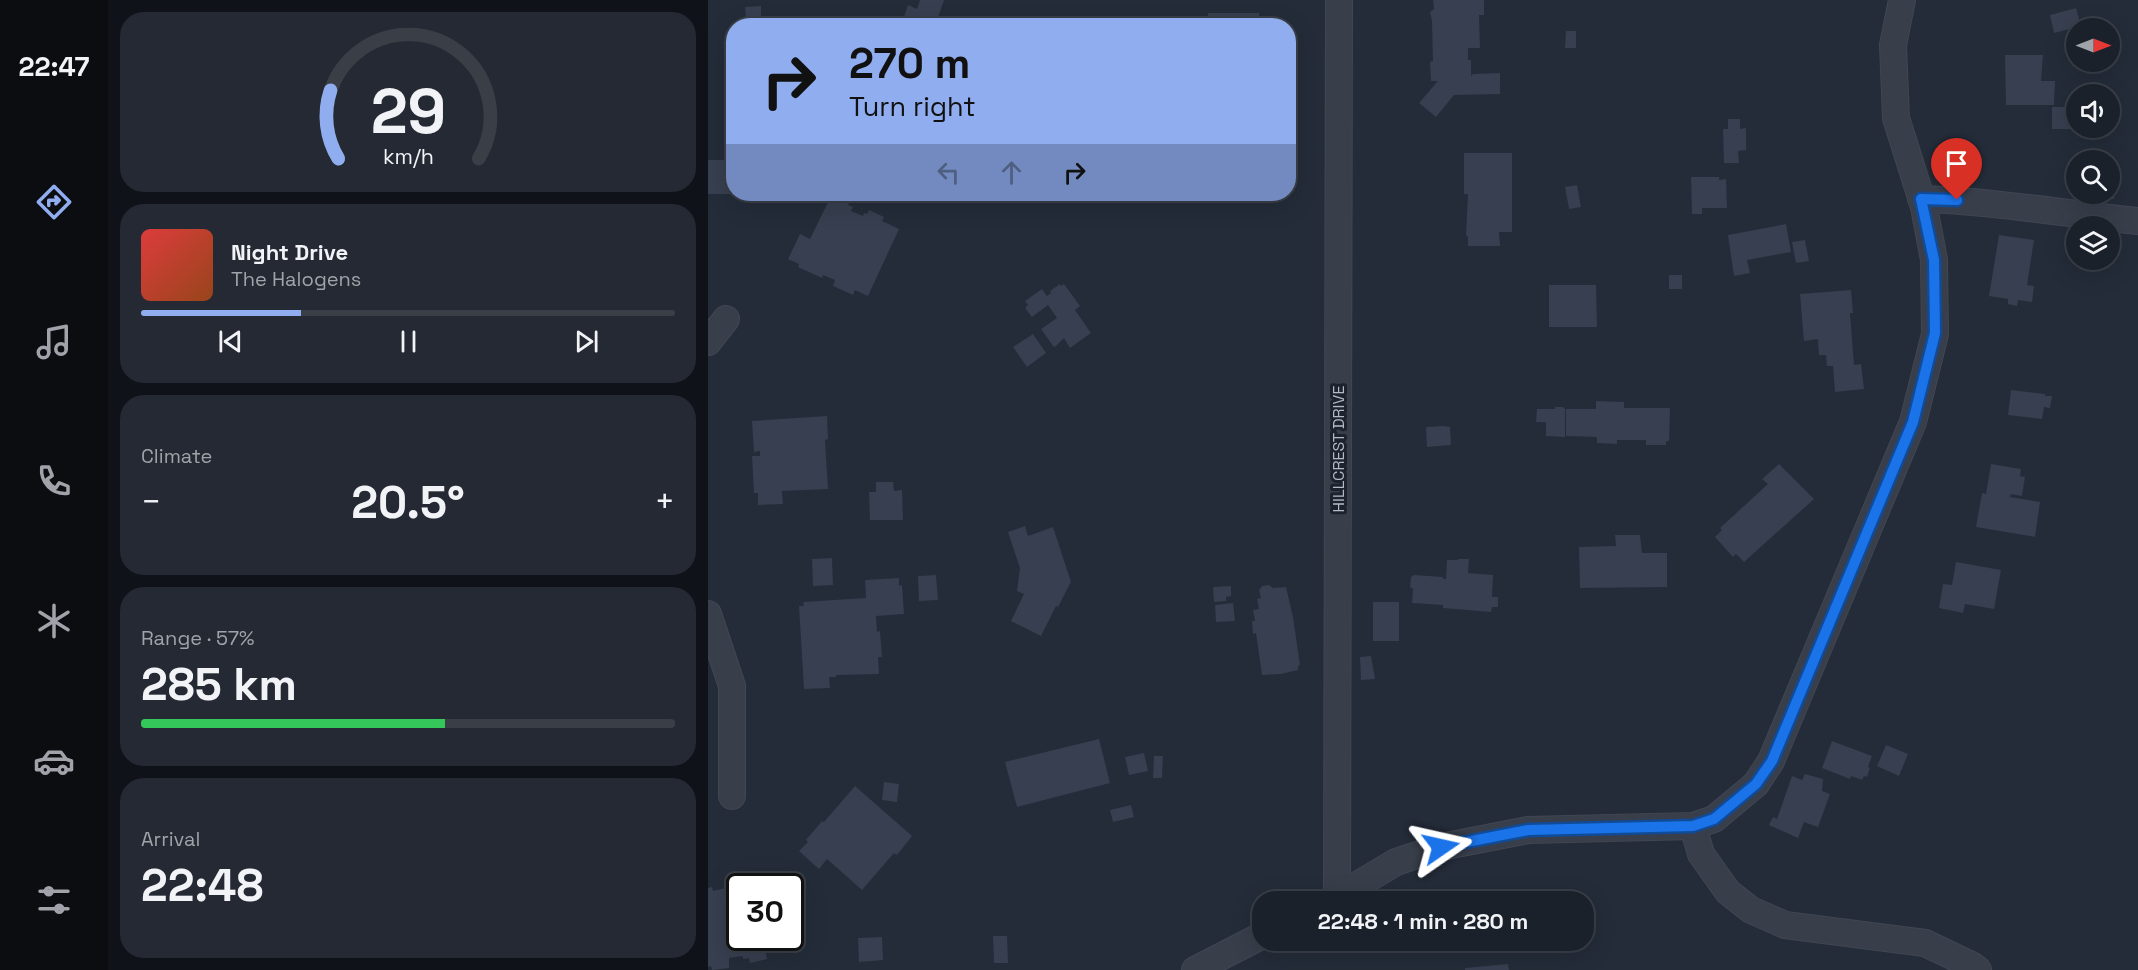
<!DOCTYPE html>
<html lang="en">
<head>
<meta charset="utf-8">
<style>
  :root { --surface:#1b212b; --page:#242933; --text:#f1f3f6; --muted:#a0a3a9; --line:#393e47; --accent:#8fadef }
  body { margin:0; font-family:"Space Grotesk",sans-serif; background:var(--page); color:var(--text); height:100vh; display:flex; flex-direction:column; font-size:22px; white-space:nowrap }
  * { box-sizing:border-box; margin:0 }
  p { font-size:20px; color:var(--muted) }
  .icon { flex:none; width:33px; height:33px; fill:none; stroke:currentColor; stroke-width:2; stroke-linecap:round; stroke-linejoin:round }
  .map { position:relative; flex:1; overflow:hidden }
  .details { display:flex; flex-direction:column; gap:12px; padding:12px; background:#0f1218; width:600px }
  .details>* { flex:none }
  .hud { position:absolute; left:18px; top:18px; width:570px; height:183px; border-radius:24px; box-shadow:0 6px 24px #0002,0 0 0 2px var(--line); background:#8fadef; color:#111; overflow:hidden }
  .needle { width:39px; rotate:90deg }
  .fabs { position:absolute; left:1358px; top:18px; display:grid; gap:12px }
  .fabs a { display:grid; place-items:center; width:54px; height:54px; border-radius:50%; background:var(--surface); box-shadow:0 6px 24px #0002,0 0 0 2px var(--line); font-size:30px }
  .speed { position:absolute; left:18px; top:873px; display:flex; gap:12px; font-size:30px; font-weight:700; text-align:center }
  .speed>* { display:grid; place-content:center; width:78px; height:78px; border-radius:50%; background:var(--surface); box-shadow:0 6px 24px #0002,0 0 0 2px var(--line); line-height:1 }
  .speed .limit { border:3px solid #111; border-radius:9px; background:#fff; color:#111 }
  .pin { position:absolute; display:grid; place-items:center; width:51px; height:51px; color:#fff; margin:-62px -26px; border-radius:50% 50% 50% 0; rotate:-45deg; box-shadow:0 0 6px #0007 }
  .pin .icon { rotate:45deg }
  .me { position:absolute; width:66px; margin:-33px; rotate:79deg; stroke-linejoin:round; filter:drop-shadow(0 0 4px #0008) }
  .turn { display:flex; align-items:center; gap:21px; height:126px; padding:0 24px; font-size:27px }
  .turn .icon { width:78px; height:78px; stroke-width:2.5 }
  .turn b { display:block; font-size:42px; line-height:51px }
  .lanes { display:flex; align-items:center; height:57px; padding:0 24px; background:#0003; justify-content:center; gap:30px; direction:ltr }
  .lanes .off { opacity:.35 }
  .big { font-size:45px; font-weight:700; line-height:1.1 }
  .details .widget { flex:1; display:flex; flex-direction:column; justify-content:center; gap:9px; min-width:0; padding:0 21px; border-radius:24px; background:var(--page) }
  .details .dial { align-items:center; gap:0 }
  .dial svg { height:156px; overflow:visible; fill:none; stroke:var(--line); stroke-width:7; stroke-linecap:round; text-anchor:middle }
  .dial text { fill:var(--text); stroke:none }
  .song { display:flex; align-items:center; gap:18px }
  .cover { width:72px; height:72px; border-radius:9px; background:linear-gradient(135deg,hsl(0 70% 55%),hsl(20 70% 35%)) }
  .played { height:6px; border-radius:3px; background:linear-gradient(90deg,var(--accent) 30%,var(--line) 30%) }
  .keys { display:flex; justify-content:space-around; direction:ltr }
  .heat { display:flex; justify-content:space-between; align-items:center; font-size:33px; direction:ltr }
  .charge { height:9px; border-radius:4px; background:linear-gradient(90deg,#34c759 57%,var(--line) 0) }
  .trip { position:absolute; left:544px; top:891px; width:342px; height:60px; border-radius:24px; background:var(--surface); box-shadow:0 6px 24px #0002,0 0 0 2px var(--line); font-weight:700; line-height:60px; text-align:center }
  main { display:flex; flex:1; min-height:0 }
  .tab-bar { display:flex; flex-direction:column; width:108px; justify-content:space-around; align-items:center; background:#0b0d11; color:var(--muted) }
  .tab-bar .icon { width:42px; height:42px }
  .tab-bar .on { color:var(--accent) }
  .tab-bar b { font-size:27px; color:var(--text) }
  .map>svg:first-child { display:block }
  .building { fill:#373f50 }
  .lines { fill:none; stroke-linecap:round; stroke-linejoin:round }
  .minor-casing { stroke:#414752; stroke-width:28 }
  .minor { stroke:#383e4a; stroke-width:26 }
  .route-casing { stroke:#114b97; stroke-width:15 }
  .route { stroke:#1a73e8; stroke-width:10 }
  .labels { text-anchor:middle; stroke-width:6; stroke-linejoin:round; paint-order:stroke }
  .street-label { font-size:16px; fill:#b3b9c5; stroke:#1d232e }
</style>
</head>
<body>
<main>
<nav class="tab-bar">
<b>22:47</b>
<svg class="icon on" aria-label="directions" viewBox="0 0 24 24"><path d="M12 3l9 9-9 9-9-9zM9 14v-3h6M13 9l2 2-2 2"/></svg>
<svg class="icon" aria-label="music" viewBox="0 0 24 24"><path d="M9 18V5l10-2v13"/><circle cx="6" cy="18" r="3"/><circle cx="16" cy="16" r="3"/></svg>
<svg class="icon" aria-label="phone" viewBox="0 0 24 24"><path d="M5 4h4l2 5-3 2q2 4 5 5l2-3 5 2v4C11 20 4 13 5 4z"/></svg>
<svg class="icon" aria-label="climate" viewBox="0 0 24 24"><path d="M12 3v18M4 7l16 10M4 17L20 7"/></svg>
<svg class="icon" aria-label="car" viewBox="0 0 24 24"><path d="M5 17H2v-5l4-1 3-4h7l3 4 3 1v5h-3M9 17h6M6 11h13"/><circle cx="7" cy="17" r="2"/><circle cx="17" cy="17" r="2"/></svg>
<svg class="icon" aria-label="filters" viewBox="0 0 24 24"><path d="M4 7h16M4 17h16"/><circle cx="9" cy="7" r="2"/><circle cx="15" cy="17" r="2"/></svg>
</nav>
<section class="details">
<div class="widget dial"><svg viewBox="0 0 100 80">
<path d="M14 69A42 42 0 1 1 86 69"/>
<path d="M14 69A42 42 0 0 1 10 34" stroke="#8fadef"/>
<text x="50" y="56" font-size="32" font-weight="700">29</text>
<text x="50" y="72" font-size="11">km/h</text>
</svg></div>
<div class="widget">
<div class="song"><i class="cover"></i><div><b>Night Drive</b><p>The Halogens</p></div></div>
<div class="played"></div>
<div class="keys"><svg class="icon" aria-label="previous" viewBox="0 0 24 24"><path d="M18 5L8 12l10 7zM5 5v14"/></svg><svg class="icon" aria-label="pause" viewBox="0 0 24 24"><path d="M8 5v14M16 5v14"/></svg><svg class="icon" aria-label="next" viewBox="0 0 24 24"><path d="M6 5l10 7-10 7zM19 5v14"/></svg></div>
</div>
<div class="widget"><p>Climate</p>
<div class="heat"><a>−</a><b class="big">20.5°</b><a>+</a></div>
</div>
<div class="widget"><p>Range · 57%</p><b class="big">285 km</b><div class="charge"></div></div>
<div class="widget"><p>Arrival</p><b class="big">22:48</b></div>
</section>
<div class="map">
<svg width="1430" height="970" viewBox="0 0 1430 970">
  <rect width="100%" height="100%" fill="#242c39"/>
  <g class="building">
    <path d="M212 0H236L227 26H190L193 16 196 17 200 5 209 9Z"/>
    <path d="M725 0H776V15H771L772 48H760V60H763V76L765 74 792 73V94L746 95 728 117 711 103 730 81H723L722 62 725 61 724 21 722 12 726 9Z"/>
    <path d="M53 6V18H38L37 7Z"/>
    <path d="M1368 8 1373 26 1346 33 1342 15Z"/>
    <rect x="500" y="13" width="51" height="13"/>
    <path d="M858 31H868V48H857Z"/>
    <path d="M1297 55H1335L1333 81H1347L1346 105H1298Z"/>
    <rect x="1344" y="107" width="24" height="22"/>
    <path d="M1020 119H1032V129L1038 128V150L1030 151 1031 163H1016L1015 129H1020Z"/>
    <path d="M756 153H804V232H791L792 246H760V237L758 235 760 194H756Z"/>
    <rect x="0" y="160" width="26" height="34"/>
    <path d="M1401 168 1411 170 1406 199 1391 196V194H1401Z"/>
    <path d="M983 177H1011V180L1018 179 1019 208H994V214H984Z"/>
    <path d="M869 185 873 207 861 209 857 187Z"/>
    <path d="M124 194 142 201 140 205 145 207 143 211 155 216 156 213 159 214 161 210 176 217 174 221 191 229 160 296 147 290 145 295 125 286 127 280 115 275 114 278 90 267 91 264 80 259 92 234 102 239Z"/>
    <path d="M1078 224 1083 252 1039 260 1042 273 1026 276 1020 235Z"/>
    <path d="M1291 235 1326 240 1319 285 1326 286 1324 302 1310 300 1309 306 1300 304V299L1281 296Z"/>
    <path d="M1097 240 1101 261 1088 263 1084 242Z"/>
    <rect x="961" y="275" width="13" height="14"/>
    <path d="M352 284 353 286 356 284 372 306 367 310 383 333 362 348 356 338 347 347 345 346 333 329 349 318 340 305 324 317 317 308 320 305 317 301 334 289 339 296 343 293 342 291Z"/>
    <path d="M841 285H888L889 327H841Z"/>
    <path d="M1143 290 1145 313H1142L1146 365 1153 364 1156 389 1127 392 1125 366H1119L1118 355H1111L1110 339 1096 341 1092 294Z"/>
    <path d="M325 334 338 353 319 367 305 347Z"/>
    <path d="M1303 390 1337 394V396H1344L1342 408 1336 407 1334 419 1300 415Z"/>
    <path d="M888 401 916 402V408H962L961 441H958V445H938V440H909V444L889 443V437L858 436V409H888Z"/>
    <path d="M847 407H855L857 409V437L838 436V422H828L829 409H847Z"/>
    <path d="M119 416 120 439 117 440 120 489 74 491 75 504 50 505V493H46L44 456H52V451L46 452 44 421Z"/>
    <path d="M736 426 742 427 743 445 719 447 718 427Z"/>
    <path d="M1071 464 1106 499 1036 562 1028 554 1025 557 1007 537 1014 530 1012 528 1060 484 1054 479Z"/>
    <path d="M1283 464 1313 469 1312 476 1317 477 1314 496 1303 494 1302 497 1332 502 1327 537 1268 527 1274 493 1278 494Z"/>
    <path d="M168 482H185L186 491 194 490 195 520H162L161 492H168Z"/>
    <path d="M317 526 320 536 345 527 363 582 350 607 348 606 333 636 303 621 316 594 309 591 312 568 300 532Z"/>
    <path d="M907 535H932L934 553H959V587L872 588 871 547 908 546Z"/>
    <path d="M124 558 125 585 105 586 104 559Z"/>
    <path d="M750 559H761L760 573 785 575 784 597H790V607H784L783 612 735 608V605L704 603 705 589 702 587 703 577 706 575 735 577V579H738L739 560H750Z"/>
    <path d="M1248 562 1293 570 1286 609 1257 604 1255 613 1231 608 1235 584 1244 585Z"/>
    <path d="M228 575 230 600 211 601 210 576Z"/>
    <path d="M191 578V586L194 585 196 614 168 616 169 632 172 631 174 657H170L171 674 128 675V677H121L122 688 96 689 91 606H96L95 602 158 598 157 580Z"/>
    <path d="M561 585 565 588 578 587 585 617 592 665 590 666V670L573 674 554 675 548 633 545 634 544 621H547L545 610 551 609 549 599 553 598 551 590 554 586Z"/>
    <path d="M523 586V596L518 597V601L506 602 505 587Z"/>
    <rect x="665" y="602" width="26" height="39"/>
    <path d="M525 603 527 621 508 622 507 605Z"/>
    <path d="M663 656 667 679 653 680 652 657Z"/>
    <path d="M391 739 402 783 309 807 297 762Z"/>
    <path d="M1124 741 1164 756 1160 767 1162 768 1159 777 1156 776 1154 780 1143 776 1142 779 1114 768Z"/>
    <path d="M1178 745 1200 754 1191 776 1169 766Z"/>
    <path d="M436 753 440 771 421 775 417 757Z"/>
    <path d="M446 756H455L454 778H445Z"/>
    <path d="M1097 774 1115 779 1114 791 1122 794 1110 827 1096 822 1090 838 1061 825 1065 817 1069 819 1084 776 1094 780Z"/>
    <path d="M176 782 191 784 189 802 174 800Z"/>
    <path d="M147 786 204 836 189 855 186 853 154 890 119 859 111 869 91 851 100 842 98 840 114 821 116 822Z"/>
    <path d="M423 805 426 817 405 822 402 810Z"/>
    <path d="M43 880 44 884 56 881 57 886H32V938H55L59 959 42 963 41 958 35 959V956L21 958V968L4 970 3 966 0 967V888L4 887 5 891 18 888V885Z"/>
    <path d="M285 936H299L300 963H286Z"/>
    <path d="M174 937 175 960 151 962 150 938Z"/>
    <path d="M800 964 801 970H757V968Z"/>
  </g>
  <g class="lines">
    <g class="minor-casing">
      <g id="minor">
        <path d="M1213 199C1286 201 1358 214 1430 221"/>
        <path d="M0 342 18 319"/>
        <path d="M0 614 24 686V796"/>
        <path d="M985 826 993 854 1020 892 1043 910 1077 925 1217 943 1265 966 1270 970"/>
        <path d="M629 897 631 0"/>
        <path d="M621 902 688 862 733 847 820 830 985 826 1006 819 1048 784 1063 761 1205 422 1227 334 1226 260 1216 207 1188 118 1185 45 1194 0"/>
        <path d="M487 970 555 935"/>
      </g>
    </g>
    <use href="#minor" class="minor"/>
  </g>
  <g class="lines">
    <g class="route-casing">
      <path id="route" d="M733 847 820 830 985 826 1006 819 1048 784 1064 761 1205 422 1227 333 1226 260 1213 199 1249 200"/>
    </g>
    <use href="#route" class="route"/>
  </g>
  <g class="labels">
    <g class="street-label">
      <text transform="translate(630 449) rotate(-90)" y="6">HILLCREST DRIVE</text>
    </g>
  </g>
</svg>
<div class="fabs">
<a><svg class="needle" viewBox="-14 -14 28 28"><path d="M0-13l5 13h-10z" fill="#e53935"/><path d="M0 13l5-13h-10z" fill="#a0a3a9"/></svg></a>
<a><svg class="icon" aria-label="sound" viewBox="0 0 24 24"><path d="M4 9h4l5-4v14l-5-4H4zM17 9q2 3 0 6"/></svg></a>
<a><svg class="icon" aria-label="search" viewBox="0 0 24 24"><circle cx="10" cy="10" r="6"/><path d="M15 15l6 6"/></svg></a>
<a><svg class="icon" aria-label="layers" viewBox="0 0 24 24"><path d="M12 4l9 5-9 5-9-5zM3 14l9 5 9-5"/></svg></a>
</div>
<div class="speed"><div class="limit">30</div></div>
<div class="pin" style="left:1249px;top:200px;background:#d93025"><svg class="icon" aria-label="arrive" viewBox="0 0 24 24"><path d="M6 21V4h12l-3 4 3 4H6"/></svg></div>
<svg class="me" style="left:733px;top:847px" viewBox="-20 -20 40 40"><path d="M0-17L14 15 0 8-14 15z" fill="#1a73e8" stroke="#fff" stroke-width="4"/></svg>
<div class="trip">22:48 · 1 min · 280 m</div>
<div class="hud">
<div class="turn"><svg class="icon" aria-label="right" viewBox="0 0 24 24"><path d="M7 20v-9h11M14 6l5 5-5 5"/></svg><div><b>270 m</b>Turn right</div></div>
<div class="lanes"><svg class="icon off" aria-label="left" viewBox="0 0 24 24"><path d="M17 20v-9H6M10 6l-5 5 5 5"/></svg><svg class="icon off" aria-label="ahead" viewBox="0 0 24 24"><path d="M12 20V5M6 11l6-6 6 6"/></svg><svg class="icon" aria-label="right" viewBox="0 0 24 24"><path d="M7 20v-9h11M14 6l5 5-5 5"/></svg></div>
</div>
</div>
</main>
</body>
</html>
